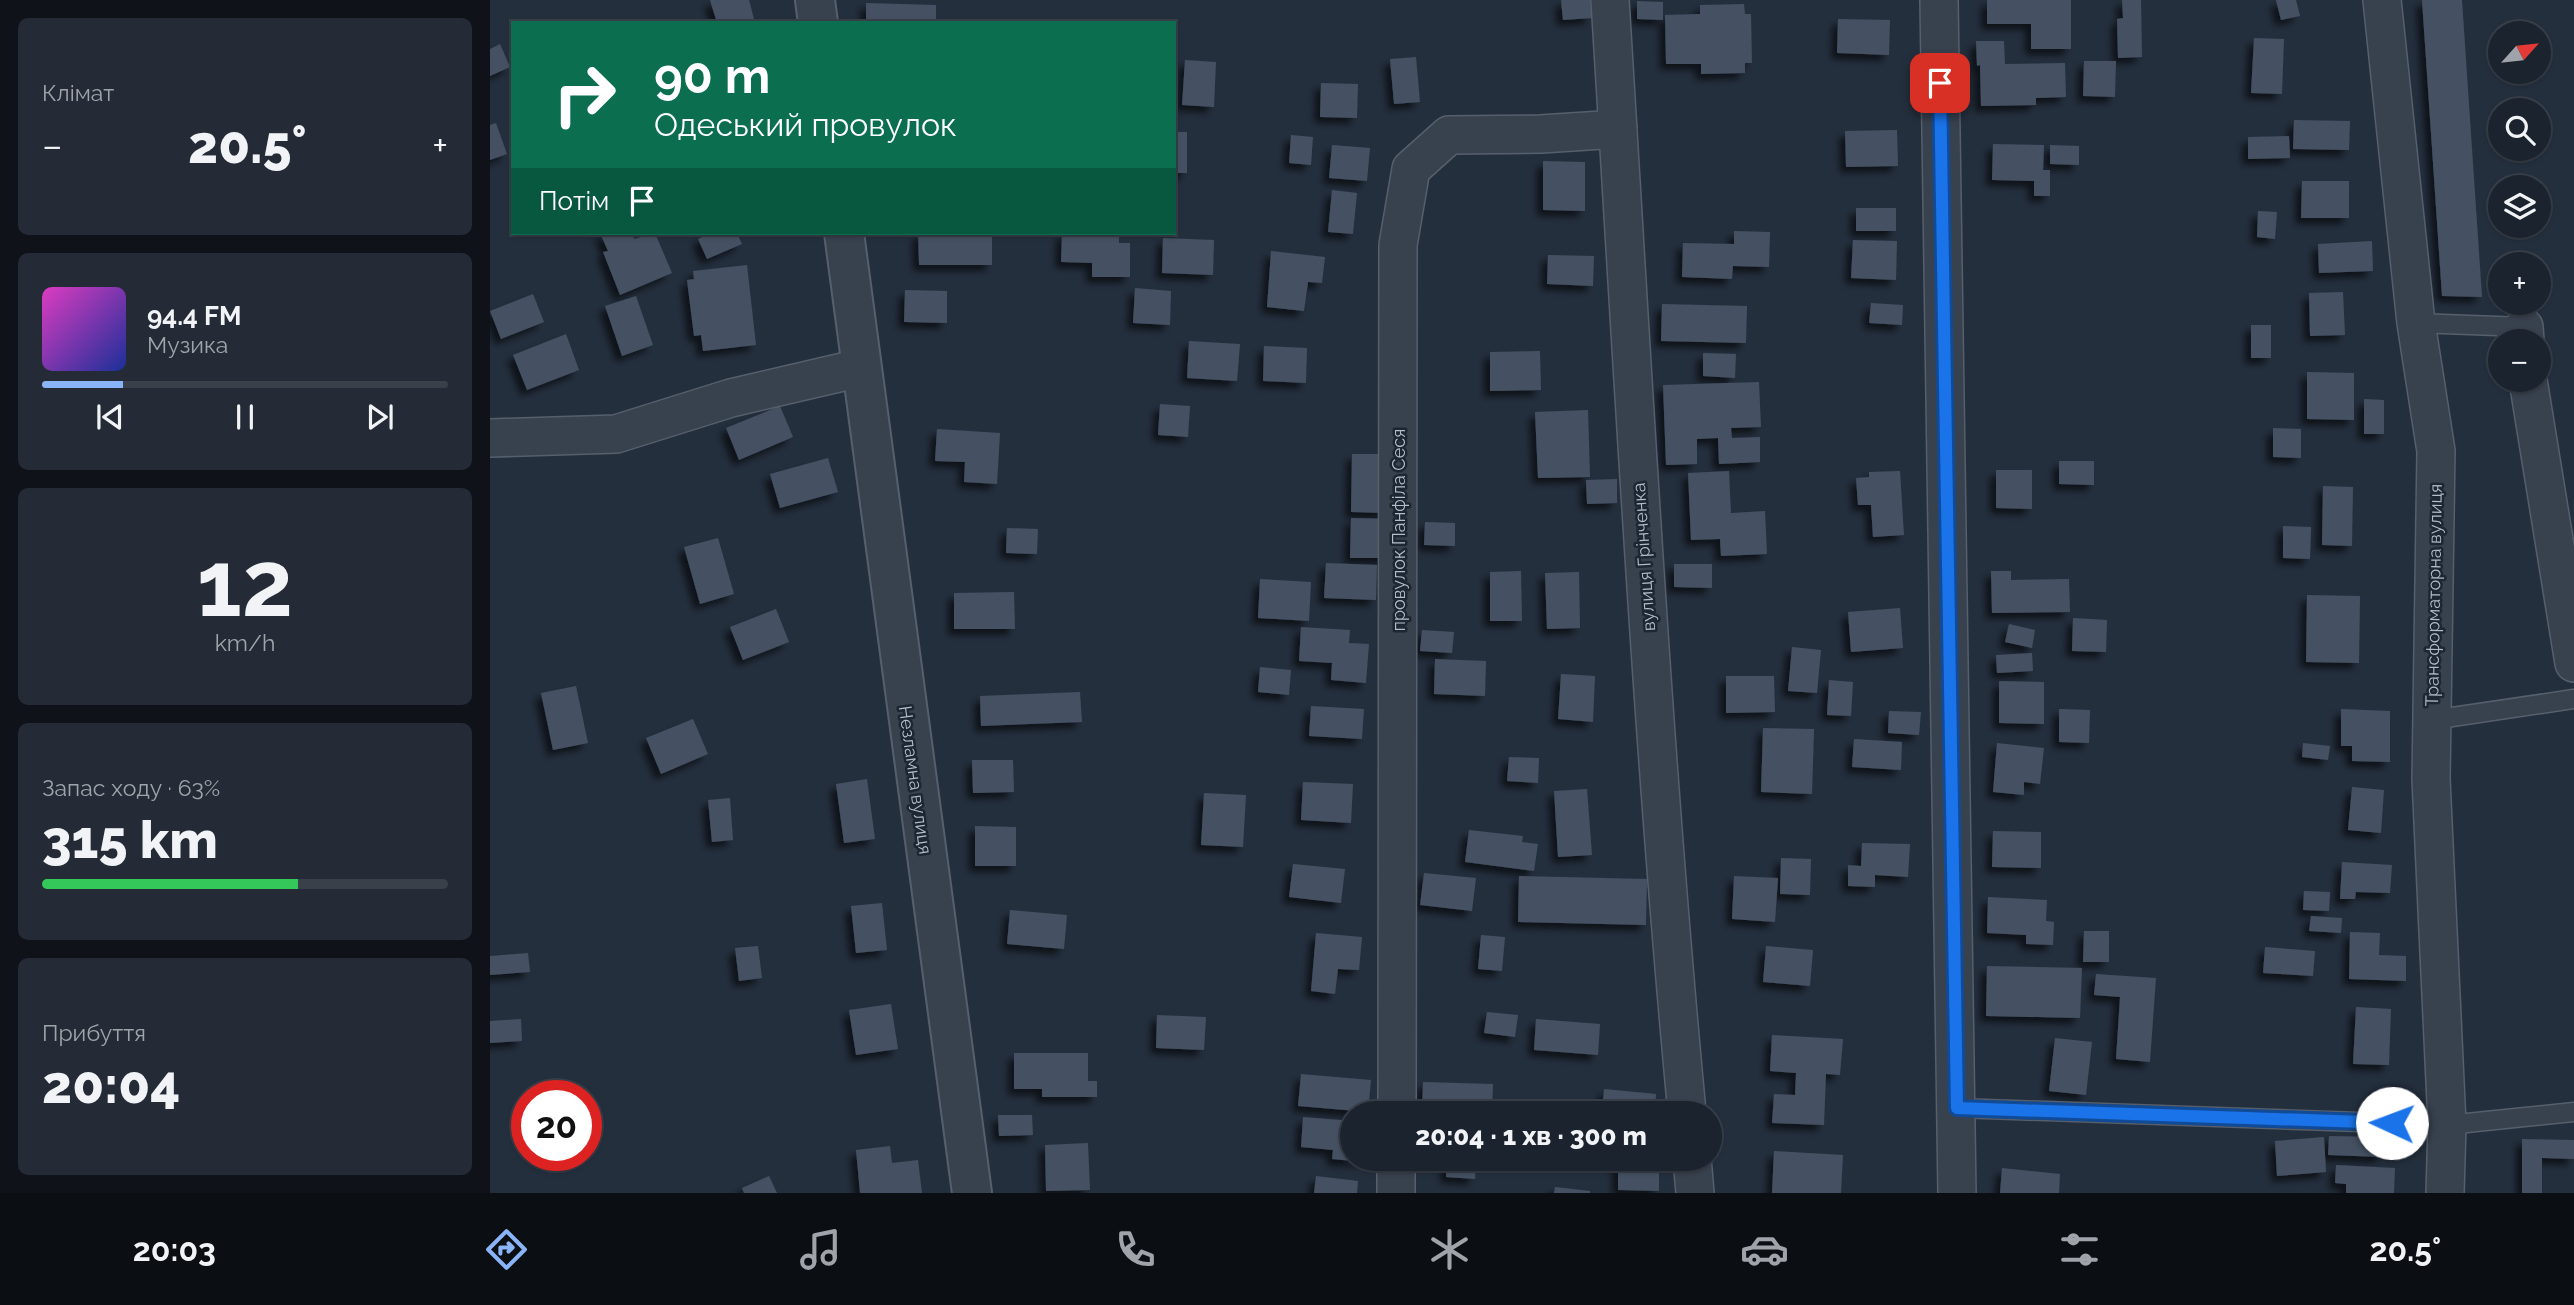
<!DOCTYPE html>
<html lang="uk">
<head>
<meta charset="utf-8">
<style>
  :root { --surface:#1b232e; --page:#242b36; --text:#f1f3f6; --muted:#a0a4aa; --line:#39404a; --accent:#8ab4f8 }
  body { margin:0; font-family:Raleway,sans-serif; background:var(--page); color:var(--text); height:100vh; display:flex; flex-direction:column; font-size:26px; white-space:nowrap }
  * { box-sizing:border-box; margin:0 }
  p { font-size:23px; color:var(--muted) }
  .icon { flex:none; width:38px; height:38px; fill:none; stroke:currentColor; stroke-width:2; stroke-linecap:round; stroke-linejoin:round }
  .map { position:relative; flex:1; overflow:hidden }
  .sheet { display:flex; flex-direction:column; gap:18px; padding:18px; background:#0f1319; width:490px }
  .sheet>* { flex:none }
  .banner { position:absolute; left:21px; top:21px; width:665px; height:214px; border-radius:0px; box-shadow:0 2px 5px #0004,0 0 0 2px var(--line); background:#0b6e4f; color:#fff; overflow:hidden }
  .needle { width:46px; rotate:63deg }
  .fabs { position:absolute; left:1998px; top:21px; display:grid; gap:14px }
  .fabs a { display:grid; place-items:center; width:63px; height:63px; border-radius:50%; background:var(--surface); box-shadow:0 2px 5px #0004,0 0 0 2px var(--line); font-size:35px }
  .speed { position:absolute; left:21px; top:1080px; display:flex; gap:14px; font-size:35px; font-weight:700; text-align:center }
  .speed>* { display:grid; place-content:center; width:91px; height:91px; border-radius:50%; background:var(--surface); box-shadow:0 2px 5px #0004,0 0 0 2px var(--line); line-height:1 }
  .speed .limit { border:10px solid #d22; background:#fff; color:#111 }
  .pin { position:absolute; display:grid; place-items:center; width:60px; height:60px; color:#fff; margin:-30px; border-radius:14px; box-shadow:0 4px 10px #0006 }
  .me { position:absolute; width:77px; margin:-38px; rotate:272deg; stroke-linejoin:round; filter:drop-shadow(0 0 5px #0008) }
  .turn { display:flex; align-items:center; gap:24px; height:147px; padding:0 28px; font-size:32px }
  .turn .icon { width:91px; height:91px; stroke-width:2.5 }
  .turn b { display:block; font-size:49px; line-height:60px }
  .then { display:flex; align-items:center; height:66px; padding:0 28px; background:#0003; gap:14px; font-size:26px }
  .big { font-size:52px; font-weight:800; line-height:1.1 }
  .sheet .tile { flex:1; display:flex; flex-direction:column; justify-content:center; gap:10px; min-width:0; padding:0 24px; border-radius:10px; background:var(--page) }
  .sheet .dial { align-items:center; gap:0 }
  .dial b { font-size:91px; line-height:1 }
  .song { display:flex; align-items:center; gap:21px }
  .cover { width:84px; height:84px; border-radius:10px; background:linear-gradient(135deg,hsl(310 70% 55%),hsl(230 70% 35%)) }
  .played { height:7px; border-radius:4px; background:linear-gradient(90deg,var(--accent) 20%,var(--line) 20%) }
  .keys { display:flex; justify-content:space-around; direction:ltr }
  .heat { display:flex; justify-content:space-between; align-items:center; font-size:38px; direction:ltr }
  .charge { height:10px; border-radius:5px; background:linear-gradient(90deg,#34c759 63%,var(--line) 0) }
  .trip { position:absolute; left:850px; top:1101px; width:382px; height:70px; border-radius:35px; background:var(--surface); box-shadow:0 2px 5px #0004,0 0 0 2px var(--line); font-weight:800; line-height:70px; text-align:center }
  .tab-bar { display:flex; height:112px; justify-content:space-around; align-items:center; background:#0b0e12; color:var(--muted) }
  .tab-bar .icon { width:49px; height:49px }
  .tab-bar .active { color:var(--accent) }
  .tab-bar b { font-size:32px; color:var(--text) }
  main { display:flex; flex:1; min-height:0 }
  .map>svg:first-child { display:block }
  .building { fill:#455162; filter:url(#shadow) }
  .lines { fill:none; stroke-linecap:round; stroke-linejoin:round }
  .service-casing { stroke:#565f6c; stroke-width:21 }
  .minor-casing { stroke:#565f6c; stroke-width:40 }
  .tertiary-casing { stroke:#565f6c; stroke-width:42 }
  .service { stroke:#38414e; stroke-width:18 }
  .minor { stroke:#38414e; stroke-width:37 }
  .tertiary { stroke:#38414e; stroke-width:38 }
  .route-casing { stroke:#114b97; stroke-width:18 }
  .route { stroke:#1a73e8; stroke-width:12 }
  .labels { text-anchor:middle; stroke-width:5; stroke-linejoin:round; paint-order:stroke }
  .street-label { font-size:18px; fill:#b4bcc9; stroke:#1d2633 }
</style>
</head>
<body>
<main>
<section class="sheet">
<div class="tile"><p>Клімат</p>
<div class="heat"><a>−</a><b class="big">20.5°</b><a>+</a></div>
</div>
<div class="tile">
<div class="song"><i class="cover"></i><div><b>94.4 FM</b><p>Музика</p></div></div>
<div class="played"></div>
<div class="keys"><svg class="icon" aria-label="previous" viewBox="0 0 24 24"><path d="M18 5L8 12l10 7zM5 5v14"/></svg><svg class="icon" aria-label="pause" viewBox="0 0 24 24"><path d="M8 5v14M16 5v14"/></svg><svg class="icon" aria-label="next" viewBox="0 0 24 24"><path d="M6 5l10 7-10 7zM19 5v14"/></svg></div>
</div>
<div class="tile dial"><b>12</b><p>km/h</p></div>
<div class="tile"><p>Запас ходу · 63%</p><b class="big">315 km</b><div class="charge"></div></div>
<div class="tile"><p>Прибуття</p><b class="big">20:04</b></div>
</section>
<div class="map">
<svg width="2084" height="1193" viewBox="0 0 2084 1193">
  <defs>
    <filter id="shadow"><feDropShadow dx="-6" dy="6" stdDeviation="3.5" flood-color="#0009"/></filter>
  </defs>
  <rect width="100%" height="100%" fill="#242f3e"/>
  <g class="building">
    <path d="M220 0H259L265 23H227Z"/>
    <path d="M1071 0H1100L1102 18 1073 20Z"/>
    <path d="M1497 0H1581V49H1541V24H1497Z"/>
    <path d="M1632 0H1651L1652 57 1628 58 1627 19 1633 18Z"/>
    <path d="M1786 0H1806L1810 16 1791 20Z"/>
    <path d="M1932 0H1972L1992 297 1952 296Z"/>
    <path d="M1147 1 1173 2V20L1147 19Z"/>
    <path d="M376 3 446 5V23H376Z"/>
    <path d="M1254 4 1255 14H1261L1262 63H1255V73L1211 74V64H1176L1175 15 1210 14V5Z"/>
    <path d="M1348 19 1400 20 1399 55 1347 53Z"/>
    <path d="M1764 38 1794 39 1792 94 1761 93Z"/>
    <path d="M1486 41H1514L1515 64 1575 63 1576 97 1546 98V105L1491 106 1490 65 1487 66Z"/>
    <path d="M10 44 20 67 0 76V49Z"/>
    <path d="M926 57 930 102 904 104 900 59Z"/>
    <path d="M695 60 726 62 724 107 692 105Z"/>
    <path d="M1594 61H1626L1625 97 1593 96Z"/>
    <path d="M831 83 868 84 867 118 830 117Z"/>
    <path d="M1804 120 1860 121 1859 150 1803 149Z"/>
    <path d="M6 123 17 154 0 160V125Z"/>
    <path d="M1407 130 1408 166 1356 167 1355 131Z"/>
    <rect x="684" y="132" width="13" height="41"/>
    <path d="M801 135 823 137 821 165 799 163Z"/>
    <path d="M1799 136 1800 158 1758 159V137Z"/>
    <path d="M1503 144 1554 145 1553 170H1560V196H1544V181L1502 180Z"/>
    <path d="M842 145 880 148 877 181 839 178Z"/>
    <path d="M1560 145 1589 146V165L1560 164Z"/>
    <path d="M1053 161 1095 162V211L1053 210Z"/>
    <path d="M1812 181H1859V218H1811Z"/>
    <path d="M842 190 867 193 863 234 838 232Z"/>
    <rect x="1366" y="208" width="40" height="23"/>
    <path d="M1768 211 1787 212 1785 239 1767 237Z"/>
    <path d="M1244 231 1280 232 1279 267 1243 266 1242 279 1192 277 1193 243 1244 244Z"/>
    <path d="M110 233H142L144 239 165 233 182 273 130 295 113 252 118 251Z"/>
    <path d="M221 233H247L252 244 217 259 208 239Z"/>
    <path d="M428 233H502V265H429Z"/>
    <path d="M572 233H629V243H640V277H602V263L571 262Z"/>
    <path d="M673 238 724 240 723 275 672 273Z"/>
    <path d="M1363 240 1407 241 1406 280 1361 278Z"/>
    <path d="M1882 241 1883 271 1829 273 1828 244Z"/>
    <path d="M781 251 835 257 832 283 818 282 814 311 777 307Z"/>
    <path d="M1058 255 1104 256 1103 286 1057 284Z"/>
    <path d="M257 265 266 345 213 351 211 335 204 336 197 280 204 279 203 271Z"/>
    <path d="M645 288 681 291 680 325 643 323Z"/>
    <path d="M415 290 457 291V323L414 322Z"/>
    <path d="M1853 292 1855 335 1820 336 1819 293Z"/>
    <path d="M43 294 54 322 11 339 0 311Z"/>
    <path d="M146 296 163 345 132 356 115 306Z"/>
    <path d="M1381 303 1413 305 1412 325 1379 323Z"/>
    <path d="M1172 304 1257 306 1256 343 1171 341Z"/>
    <rect x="1761" y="325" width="20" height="33"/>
    <path d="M76 334 89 370 37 390 23 355Z"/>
    <path d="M699 341 750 344 747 381 697 378Z"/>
    <path d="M774 346 817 348 816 383 773 381Z"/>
    <path d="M1050 351 1051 390 1000 391V352Z"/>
    <path d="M1213 353 1246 354 1245 378 1213 376Z"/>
    <path d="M1817 372 1864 373V420L1817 419Z"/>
    <path d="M1269 382 1271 427 1241 428 1242 438 1270 437V462L1229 464 1228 438 1207 439V464L1176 465 1173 385Z"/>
    <path d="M1874 399 1894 400V434H1874Z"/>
    <path d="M670 404 700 406 698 437 668 435Z"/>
    <path d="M290 406 303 437 249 460 236 428Z"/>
    <path d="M1098 410 1100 477 1048 478 1045 412Z"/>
    <path d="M1783 428 1811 429V458L1783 457Z"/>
    <path d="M447 429 510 433 507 484 474 482 475 462 445 461Z"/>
    <path d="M862 454H898L896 513 861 512Z"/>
    <path d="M338 458 348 492 290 508 280 474Z"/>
    <path d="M1569 461H1604V485L1569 484Z"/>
    <path d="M1506 470H1542V509L1506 508Z"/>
    <path d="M1239 471 1241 513 1275 511 1277 554 1231 556 1230 539 1201 540 1198 473Z"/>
    <path d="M1410 471 1414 535 1383 537 1381 505H1368L1366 478 1379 477V472Z"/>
    <path d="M1127 479V503L1097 504 1096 480Z"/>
    <path d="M1833 486 1863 487 1862 546 1832 545Z"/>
    <path d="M861 518 905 519V558H860Z"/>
    <path d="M935 522 965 523V546L934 545Z"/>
    <path d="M1793 526 1821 527 1820 559 1793 558Z"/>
    <path d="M517 528 548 529 547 554 516 553Z"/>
    <path d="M228 538 244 594 210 604 194 547Z"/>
    <path d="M836 563 887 565 886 600 834 598Z"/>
    <path d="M1184 564H1222V588L1184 587Z"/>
    <path d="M1031 571 1032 621H1000V572Z"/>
    <path d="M1501 571H1521V580L1579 579 1580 612 1502 613Z"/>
    <path d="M1089 572 1090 628 1057 629 1055 573Z"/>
    <path d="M770 579 821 582 819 621 768 618Z"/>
    <path d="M524 592 525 629H464V593Z"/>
    <path d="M1817 595 1870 596 1869 663 1816 662Z"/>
    <path d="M1410 608 1413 648 1361 652 1358 612Z"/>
    <path d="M286 609 299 642 253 660 240 627Z"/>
    <path d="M1583 618 1617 620 1616 652 1582 651Z"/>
    <path d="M1519 624 1545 630 1542 648 1515 642Z"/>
    <path d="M811 627 860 630 859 643 879 644 876 683 841 680 842 663 809 661Z"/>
    <path d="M932 630 964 632 962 653 930 651Z"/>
    <path d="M1302 647 1331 650 1327 693 1298 691Z"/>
    <path d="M1542 653 1543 671 1507 673 1506 655Z"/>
    <path d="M945 659 996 661 995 696 944 694Z"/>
    <path d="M770 667 801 670 799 695 768 692Z"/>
    <path d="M1071 674 1105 676 1103 722 1068 719Z"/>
    <path d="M1236 676H1284L1285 712 1236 713Z"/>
    <path d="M1339 680 1363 682 1361 716 1337 715Z"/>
    <path d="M1509 681 1554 682V724L1509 723Z"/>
    <path d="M86 686 98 743 63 750 51 693Z"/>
    <path d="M590 692 592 722 491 726 490 696Z"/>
    <path d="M821 706 874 709 872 739 819 736Z"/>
    <path d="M1569 709 1600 710 1599 743 1569 742Z"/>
    <path d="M1851 709 1900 711V762L1862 761V746H1851Z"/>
    <path d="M1399 711 1431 712 1429 735 1398 733Z"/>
    <path d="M203 719 218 754 171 774 156 738Z"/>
    <path d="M1273 728 1324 729 1322 794 1271 792Z"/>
    <path d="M1364 739 1412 742 1411 770 1362 767Z"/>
    <path d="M1507 743 1554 748 1550 784 1534 782V795L1503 792Z"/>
    <path d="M1813 743 1840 746 1838 760 1812 757Z"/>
    <path d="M1019 757 1049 758 1048 783 1017 781Z"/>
    <path d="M482 760H523L524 792 483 793Z"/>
    <path d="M377 779 385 839 354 843 346 784Z"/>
    <path d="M813 782 863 784 861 823 811 820Z"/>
    <path d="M1862 787 1894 790 1891 833 1858 830Z"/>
    <path d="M1097 789 1102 855 1068 857 1064 791Z"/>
    <path d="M714 793 756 795 753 847 711 845Z"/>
    <path d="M240 798 243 840 222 842 218 800Z"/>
    <path d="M485 826 526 827V866H485Z"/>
    <path d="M979 830 1033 836 1032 842 1048 844 1044 871 975 862Z"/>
    <path d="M1503 831 1551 832V868L1502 867Z"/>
    <path d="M1372 843 1420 844 1418 877 1385 875V887L1358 886V865L1371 866Z"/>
    <path d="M1291 858 1321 859 1320 895 1290 894Z"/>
    <path d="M1852 862 1902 865 1900 893 1866 892 1865 899H1850Z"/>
    <path d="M803 864 855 869 851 903 799 897Z"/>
    <path d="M934 873 986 878 982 911 930 905Z"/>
    <path d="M1029 876 1157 879 1156 925 1028 922Z"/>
    <path d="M1244 876 1288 878 1285 922 1242 919Z"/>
    <path d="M1814 891 1840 892 1839 911 1813 910Z"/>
    <path d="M1498 897 1557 900 1556 921 1564 922 1563 945 1536 944V935L1497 933Z"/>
    <path d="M392 903 397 950 366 953 361 906Z"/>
    <path d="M520 910 577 915 574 949 517 944Z"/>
    <path d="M1821 916 1852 918 1851 933 1819 931Z"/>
    <path d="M1594 931H1619V962H1593Z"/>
    <path d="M1860 932 1890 933 1889 955 1916 956V981L1859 979Z"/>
    <path d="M826 933 872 937 869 970 848 969 845 994 821 991Z"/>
    <path d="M991 935 1015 937 1012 971 988 969Z"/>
    <path d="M268 946 272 978 249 981 245 948Z"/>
    <path d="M1276 946 1323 950 1320 986 1273 982Z"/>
    <path d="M1775 947 1825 951 1823 976 1773 973Z"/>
    <path d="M38 953 40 972 0 975V956Z"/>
    <path d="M1497 966 1592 968 1590 1018 1496 1016Z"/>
    <path d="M1606 974 1666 978 1660 1062 1626 1059 1630 997 1604 995Z"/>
    <path d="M401 1004 408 1049 366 1055 359 1010Z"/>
    <path d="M1866 1007 1901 1009 1899 1065 1863 1064Z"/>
    <path d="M997 1012 1028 1015 1025 1037 994 1033Z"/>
    <path d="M667 1015 716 1017 714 1050 666 1048Z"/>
    <path d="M31 1019 32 1041 0 1043V1021Z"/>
    <path d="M1046 1019 1110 1024 1108 1055 1044 1050Z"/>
    <path d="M1282 1035 1353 1039 1350 1075 1336 1074 1334 1125 1282 1123 1284 1094 1305 1095 1306 1073 1280 1071Z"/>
    <path d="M1565 1038 1602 1042 1596 1095 1559 1091Z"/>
    <path d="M524 1053H598V1081H607V1097H552V1089H524Z"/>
    <path d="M811 1074 881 1080 878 1112 808 1106Z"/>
    <path d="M933 1082 1003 1084 1002 1113H932Z"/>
    <path d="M1114 1089 1166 1094 1165 1113H1112Z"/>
    <path d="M508 1115H542L543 1135 509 1136Z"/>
    <path d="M813 1117 863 1121V1158H873V1162L842 1159 843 1150 811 1147Z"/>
    <path d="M1839 1136 1893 1137 1892 1157 1838 1155Z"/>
    <path d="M1834 1137 1836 1172 1787 1176 1785 1141Z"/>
    <path d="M2032 1139 2084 1140V1159L2052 1158V1193H2032Z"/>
    <path d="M598 1143 600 1190 556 1191 555 1145Z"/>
    <path d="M400 1146 402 1163 428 1160 432 1193H370L366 1150Z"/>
    <path d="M1284 1151 1353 1155 1351 1193H1282Z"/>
    <path d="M957 1158H986L985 1179 956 1177Z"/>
    <path d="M1128 1158H1169V1191L1128 1190Z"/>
    <path d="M1846 1165 1905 1168 1904 1193H1856V1184L1845 1183Z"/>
    <path d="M1512 1168 1570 1174 1569 1193H1510Z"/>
    <path d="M279 1176 287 1193H254L252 1188Z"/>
    <path d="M826 1176 868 1181 867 1193H824Z"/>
    <path d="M1065 1187 1100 1191V1193H1064Z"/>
  </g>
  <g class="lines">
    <g class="service-casing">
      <g id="service">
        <path d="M1926 323 2034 327"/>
        <path d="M1942 720 2084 699"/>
        <path d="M1467 1108 1957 1125 2084 1112"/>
      </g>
    </g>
    <g class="minor-casing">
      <g id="minor">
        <path d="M1120 0C1143 371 1162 743 1197 1113"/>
        <path d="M1449 0 1467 1193"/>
        <path d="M1892 0 1926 323 1946 451 1941 779 1957 1125 1955 1193"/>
        <path d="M2034 327 2035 341"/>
        <path d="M2038 380 2084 663"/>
        <path d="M0 438 126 434 241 398 370 368"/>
        <path d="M907 1113 908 245 921 169 959 135 1051 134 1128 129"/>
        <path d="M1202 1158 1205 1193"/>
        <path d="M906 1193V1158"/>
      </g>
    </g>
    <g class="tertiary-casing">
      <g id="tertiary">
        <path d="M325 0 328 23"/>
        <path d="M354 233 482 1193"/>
      </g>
    </g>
    <use href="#service" class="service"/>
    <use href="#minor" class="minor"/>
    <use href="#tertiary" class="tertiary"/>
  </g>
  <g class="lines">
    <g class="route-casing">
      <path id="route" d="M1450 83 1467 1108 1902 1123"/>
    </g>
    <use href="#route" class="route"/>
  </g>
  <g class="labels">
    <g class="street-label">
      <text transform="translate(909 530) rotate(-90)" y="6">провулок Панфіла Сеся</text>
      <text transform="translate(1154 557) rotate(-94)" y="6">вулиця Грінченка</text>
      <text transform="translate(1944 595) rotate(-89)" y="6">Трансформаторна вулиця</text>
      <text transform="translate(425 780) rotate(82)" y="6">Незламна вулиця</text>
    </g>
  </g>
</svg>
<div class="fabs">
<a><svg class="needle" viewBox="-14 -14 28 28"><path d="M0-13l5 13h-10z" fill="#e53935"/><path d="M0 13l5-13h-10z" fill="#a0a4aa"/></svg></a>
<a><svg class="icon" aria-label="search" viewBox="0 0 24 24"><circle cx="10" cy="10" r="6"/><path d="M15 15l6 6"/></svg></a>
<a><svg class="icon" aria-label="layers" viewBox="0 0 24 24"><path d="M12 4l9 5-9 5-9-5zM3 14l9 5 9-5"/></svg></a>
<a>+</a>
<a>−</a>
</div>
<div class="speed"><div class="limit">20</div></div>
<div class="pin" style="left:1450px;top:83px;background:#d93025"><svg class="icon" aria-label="arrive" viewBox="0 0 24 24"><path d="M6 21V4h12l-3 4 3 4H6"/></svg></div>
<svg class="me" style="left:1902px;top:1123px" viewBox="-20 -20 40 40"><circle r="19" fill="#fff"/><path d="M0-13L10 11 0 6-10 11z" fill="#1a73e8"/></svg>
<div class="trip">20:04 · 1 хв · 300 m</div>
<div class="banner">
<div class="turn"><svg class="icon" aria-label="right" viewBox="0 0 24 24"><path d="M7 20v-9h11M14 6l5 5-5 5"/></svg><div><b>90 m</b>Одеський провулок</div></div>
<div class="then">Потім<svg class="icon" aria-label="arrive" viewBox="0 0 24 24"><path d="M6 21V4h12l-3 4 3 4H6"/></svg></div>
</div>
</div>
</main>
<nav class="tab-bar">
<b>20:03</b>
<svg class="icon active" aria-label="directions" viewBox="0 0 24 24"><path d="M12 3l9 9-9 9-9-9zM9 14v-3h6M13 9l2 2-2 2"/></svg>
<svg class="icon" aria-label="music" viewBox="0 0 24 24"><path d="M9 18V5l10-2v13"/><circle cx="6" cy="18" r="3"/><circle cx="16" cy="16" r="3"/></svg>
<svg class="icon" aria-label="phone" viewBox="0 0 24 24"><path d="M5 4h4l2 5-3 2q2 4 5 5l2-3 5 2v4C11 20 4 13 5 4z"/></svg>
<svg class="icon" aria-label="climate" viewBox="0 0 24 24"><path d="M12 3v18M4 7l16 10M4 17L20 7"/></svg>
<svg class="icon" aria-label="car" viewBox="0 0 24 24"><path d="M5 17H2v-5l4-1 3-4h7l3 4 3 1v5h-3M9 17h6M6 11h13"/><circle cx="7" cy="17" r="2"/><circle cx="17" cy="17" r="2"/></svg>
<svg class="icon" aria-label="filters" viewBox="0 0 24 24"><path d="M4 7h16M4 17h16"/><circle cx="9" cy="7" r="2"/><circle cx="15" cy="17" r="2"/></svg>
<b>20.5°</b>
</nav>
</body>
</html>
